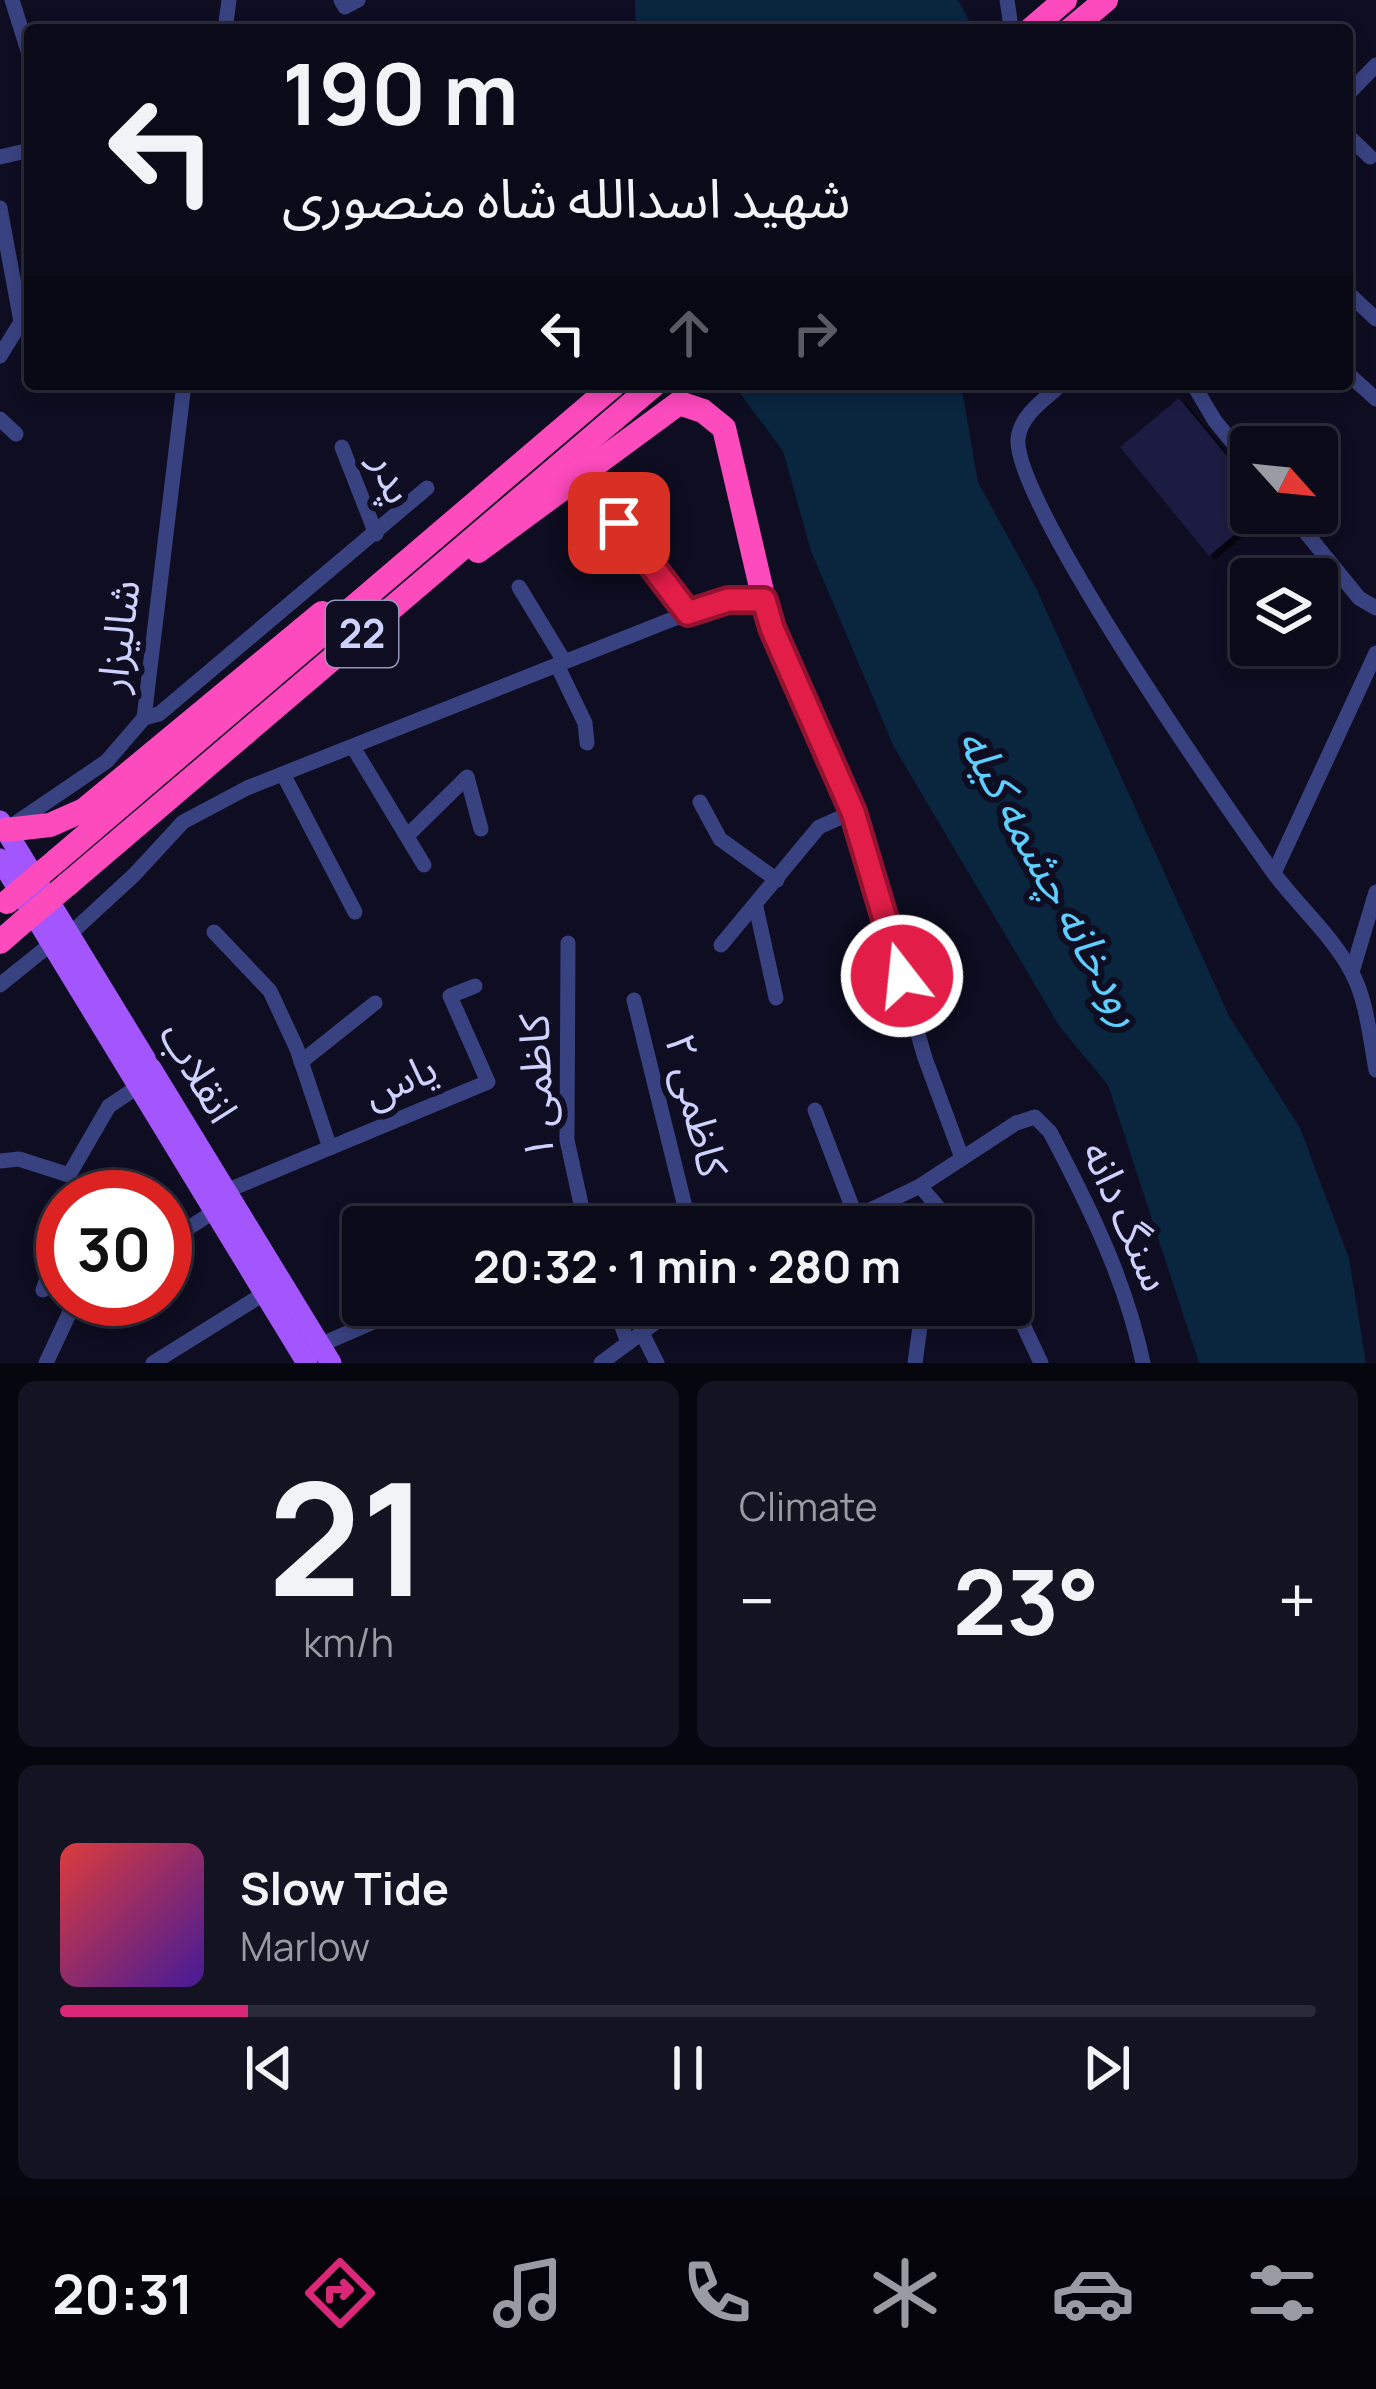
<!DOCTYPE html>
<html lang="en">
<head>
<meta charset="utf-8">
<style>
  :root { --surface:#0a0a19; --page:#131322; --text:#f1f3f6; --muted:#999aa2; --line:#2a2b38; --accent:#db2777 }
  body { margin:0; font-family:Manrope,"Noto Sans Arabic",sans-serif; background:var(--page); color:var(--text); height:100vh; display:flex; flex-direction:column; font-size:45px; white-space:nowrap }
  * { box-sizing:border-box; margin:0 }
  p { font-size:39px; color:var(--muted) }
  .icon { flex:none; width:66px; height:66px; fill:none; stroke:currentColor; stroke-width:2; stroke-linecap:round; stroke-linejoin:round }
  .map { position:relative; height:1363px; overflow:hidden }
  .side { display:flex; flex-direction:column; gap:18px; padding:18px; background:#06060e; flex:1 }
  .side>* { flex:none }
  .hud { position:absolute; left:24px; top:24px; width:1329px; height:366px; border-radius:12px; box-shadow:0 6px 18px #0003,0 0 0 3px var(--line); background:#0a0a19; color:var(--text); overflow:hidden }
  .needle { width:78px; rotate:117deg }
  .controls { position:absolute; left:1230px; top:426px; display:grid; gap:24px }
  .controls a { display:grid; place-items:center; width:108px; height:108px; border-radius:12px; background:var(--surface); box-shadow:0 6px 18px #0003,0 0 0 3px var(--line); font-size:60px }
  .speed { position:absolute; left:36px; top:1170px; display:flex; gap:24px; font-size:60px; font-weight:700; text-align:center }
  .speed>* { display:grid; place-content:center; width:156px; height:156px; border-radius:50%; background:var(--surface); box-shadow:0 6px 18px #0003,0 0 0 3px var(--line); line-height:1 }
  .speed .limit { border:18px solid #d22; background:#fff; color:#111 }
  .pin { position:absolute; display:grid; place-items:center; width:102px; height:102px; color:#fff; margin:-51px; border-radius:24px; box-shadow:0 6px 18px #0006 }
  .me { position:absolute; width:132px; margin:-66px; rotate:344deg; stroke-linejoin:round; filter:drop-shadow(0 0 9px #0008) }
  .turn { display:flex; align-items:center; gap:42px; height:252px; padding:0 60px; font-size:54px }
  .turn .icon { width:156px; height:156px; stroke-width:2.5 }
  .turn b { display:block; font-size:84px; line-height:102px }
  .lanes { display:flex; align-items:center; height:114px; padding:0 60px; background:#0003; justify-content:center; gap:60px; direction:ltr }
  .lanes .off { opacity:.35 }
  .big { font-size:90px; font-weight:700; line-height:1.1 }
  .side .tile { flex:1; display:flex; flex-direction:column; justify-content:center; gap:18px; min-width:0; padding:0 42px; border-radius:18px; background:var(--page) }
  .side .dial { align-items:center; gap:0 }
  .dial b { font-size:156px; line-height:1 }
  .song { display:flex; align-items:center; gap:36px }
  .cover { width:144px; height:144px; border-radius:18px; background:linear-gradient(135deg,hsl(0 70% 55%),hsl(260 70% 35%)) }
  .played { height:12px; border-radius:6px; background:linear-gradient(90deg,var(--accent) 15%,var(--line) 15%) }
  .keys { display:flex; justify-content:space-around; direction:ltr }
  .heat { display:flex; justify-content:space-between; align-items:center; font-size:66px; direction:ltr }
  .side .tiles { flex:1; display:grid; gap:18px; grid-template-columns:1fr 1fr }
  .tile:last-child { grid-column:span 2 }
  .trip { position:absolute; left:342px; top:1206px; width:690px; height:120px; border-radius:12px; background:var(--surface); box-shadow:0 6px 18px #0003,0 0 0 3px var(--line); font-weight:700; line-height:120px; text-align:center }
  .menu { display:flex; height:192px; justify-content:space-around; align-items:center; background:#04040a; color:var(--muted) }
  .menu .icon { width:84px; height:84px }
  .menu .on { color:var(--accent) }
  .menu b { font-size:54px; color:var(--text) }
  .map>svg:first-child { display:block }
  .water { fill:#0a253e }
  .building { fill:#1b1a42; filter:url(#shadow) }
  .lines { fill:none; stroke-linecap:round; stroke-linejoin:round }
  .minor { stroke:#394280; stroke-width:15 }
  .major { stroke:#a356fd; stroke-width:21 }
  .highway { stroke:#fd4abd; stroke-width:24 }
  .highway-bridge { stroke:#fd4abd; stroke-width:24 }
  .route-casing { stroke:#92132f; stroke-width:30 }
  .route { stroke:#e11d48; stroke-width:21 }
  .labels { text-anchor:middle; stroke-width:12; stroke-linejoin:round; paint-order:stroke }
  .shield { fill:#0e0d21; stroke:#9496bc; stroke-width:3 }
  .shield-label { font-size:39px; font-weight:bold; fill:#ced1fe }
  .street-label { font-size:42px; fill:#ced1fe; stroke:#0e0d21 }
  .water-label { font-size:45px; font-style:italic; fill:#5dcefd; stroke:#0e0d21 }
</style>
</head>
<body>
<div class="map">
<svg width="1376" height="1363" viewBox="0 0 1376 1363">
  <defs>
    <filter id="shadow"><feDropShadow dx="6" dy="4" stdDeviation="0" flood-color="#0009"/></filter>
  </defs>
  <rect width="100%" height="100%" fill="#0e0d21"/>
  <g class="water">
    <path d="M635 0H958L974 30H636Z"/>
    <path d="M733 384H961L978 482 1036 588 1229 1016 1300 1128 1349 1258 1366 1363H1199L1108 1085 1060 1027 894 747 811 551 783 451Z"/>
  </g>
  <path class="building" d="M1179 398 1251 485V513H1260L1209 556 1120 447Z"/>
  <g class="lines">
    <g class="minor">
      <path d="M12 0 30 57"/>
      <path d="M341 0 345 7 358 0"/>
      <path d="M1007 0 1010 20"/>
      <path d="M225 30 229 0"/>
      <path d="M1347 95 1376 65"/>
      <path d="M1347 135 1370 157"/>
      <path d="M0 157 30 150"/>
      <path d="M0 208 21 322 0 356"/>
      <path d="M1347 292 1376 319"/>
      <path d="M1347 373 1376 399"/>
      <path d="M1062 384C1045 399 1020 415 1018 439 1013 501 1226 807 1273 872 1297 905 1333 936 1352 973 1367 1001 1370 1039 1376 1070"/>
      <path d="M1193 384 1215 421 1251 465"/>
      <path d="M0 419 16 434"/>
      <path d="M342 447 376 534"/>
      <path d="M1290 513 1359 598 1376 608"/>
      <path d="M619 523 688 613"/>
      <path d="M519 587 564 661"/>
      <path d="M557 665 585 723 587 743"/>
      <path d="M144 718 159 714 427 488"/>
      <path d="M353 747 424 865"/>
      <path d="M283 774 355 912"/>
      <path d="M700 802 720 839 777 880"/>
      <path d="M13 825 107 761 144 718 184 384"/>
      <path d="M407 836 467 777 481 829"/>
      <path d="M1274 873 1376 653"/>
      <path d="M756 907 776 998"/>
      <path d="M214 932 270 991 297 1049 330 1148"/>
      <path d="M70 934 134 875 183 822 247 788 688 613 728 600H764L772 628 853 812 925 1058 962 1158"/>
      <path d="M568 943 567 1140 586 1227"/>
      <path d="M721 945 819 827 853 812"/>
      <path d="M1352 972 1376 892"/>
      <path d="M0 985 52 943"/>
      <path d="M634 1000 690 1227"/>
      <path d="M301 1062 375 1003"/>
      <path d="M815 1110 856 1217"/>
      <path d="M0 1161 19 1159 69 1175 109 1106 139 1086"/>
      <path d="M920 1186 955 1227"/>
      <path d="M226 1191 488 1082 450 996 475 986"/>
      <path d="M835 1227 920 1186 1016 1123 1035 1117 1050 1132C1089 1206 1126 1281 1143 1363"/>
      <path d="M165 1243 215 1211"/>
      <path d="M43 1290 53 1263 49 1222 63 1201"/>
      <path d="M1011 1299 1041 1363"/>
      <path d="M614 1305 628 1343"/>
      <path d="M642 1333 657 1363"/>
      <path d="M320 1345 412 1305"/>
      <path d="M46 1363 76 1299"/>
      <path d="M153 1363 265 1293"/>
      <path d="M601 1363 679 1305"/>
      <path d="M915 1363 923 1305"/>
    </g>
    <g class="major">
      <path d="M0 821 331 1363"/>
      <path d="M0 859 307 1363"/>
    </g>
    <g class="highway">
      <path d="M1030 30 1065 0"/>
      <path d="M1070 30 1106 0"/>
      <path d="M478 551 679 403 703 411 724 428 764 600"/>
      <path d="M6 830 50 825 84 810 322 613"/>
      <path d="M57 860 615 384"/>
      <path d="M68 884 655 384"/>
      <path d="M0 942 24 921"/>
    </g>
    <g class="highway-bridge">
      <path d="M7 902 57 860"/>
      <path d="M24 921 68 884"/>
    </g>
  </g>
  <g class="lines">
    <g class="route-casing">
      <path id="route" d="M619 523 688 613 728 600H764L772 628 853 812 902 976"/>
    </g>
    <use href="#route" class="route"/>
  </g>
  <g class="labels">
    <rect class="shield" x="326" y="601" width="72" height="66" rx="9"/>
    <g class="shield-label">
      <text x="362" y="648">22</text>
    </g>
    <g class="street-label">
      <text transform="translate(393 478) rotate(69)" y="15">پدر</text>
      <text transform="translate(118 636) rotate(-83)" y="15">شالیزار</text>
      <text transform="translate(199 1072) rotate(59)" y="15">انقلاب</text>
      <text transform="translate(400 1080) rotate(-23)" y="15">یاس</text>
      <text transform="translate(536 1087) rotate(-92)" y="15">کاظمی ۱</text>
      <text transform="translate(697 1105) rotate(76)" y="15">کاظمی ۲</text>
      <text transform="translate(1127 1216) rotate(66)" y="15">سنگ دانه</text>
    </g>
    <g class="water-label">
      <text transform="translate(1051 877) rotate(61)" y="16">رودخانه چشمه کیله</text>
    </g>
  </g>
</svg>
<div class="controls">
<a><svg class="needle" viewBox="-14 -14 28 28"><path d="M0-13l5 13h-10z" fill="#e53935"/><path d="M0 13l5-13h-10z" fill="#999aa2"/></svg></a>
<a><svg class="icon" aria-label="layers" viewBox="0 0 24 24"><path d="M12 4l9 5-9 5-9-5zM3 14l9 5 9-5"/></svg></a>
</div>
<div class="speed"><div class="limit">30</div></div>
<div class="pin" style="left:619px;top:523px;background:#d93025"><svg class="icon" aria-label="arrive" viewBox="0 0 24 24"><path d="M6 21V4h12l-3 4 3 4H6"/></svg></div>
<svg class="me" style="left:902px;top:976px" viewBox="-20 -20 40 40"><circle r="17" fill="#e11d48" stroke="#fff" stroke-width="3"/><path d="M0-11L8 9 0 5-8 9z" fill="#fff"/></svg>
<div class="trip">20:32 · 1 min · 280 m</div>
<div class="hud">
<div class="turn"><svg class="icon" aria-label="left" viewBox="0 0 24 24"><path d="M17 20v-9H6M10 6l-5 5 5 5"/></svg><div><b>190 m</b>شهید اسدالله شاه منصوری</div></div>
<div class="lanes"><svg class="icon" aria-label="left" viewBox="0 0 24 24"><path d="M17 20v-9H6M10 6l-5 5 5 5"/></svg><svg class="icon off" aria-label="ahead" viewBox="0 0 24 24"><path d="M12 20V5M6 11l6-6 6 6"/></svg><svg class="icon off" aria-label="right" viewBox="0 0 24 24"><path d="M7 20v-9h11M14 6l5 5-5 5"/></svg></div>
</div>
</div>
<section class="side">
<div class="tiles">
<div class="tile dial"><b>21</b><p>km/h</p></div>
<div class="tile"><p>Climate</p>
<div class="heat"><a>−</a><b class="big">23°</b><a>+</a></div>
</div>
<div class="tile">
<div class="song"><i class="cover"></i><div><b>Slow Tide</b><p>Marlow</p></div></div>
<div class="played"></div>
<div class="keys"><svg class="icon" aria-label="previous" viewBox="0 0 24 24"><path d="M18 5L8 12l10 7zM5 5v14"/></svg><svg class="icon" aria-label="pause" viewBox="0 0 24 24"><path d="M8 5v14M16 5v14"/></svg><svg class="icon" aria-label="next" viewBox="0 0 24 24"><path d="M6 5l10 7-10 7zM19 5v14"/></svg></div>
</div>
</div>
</section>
<nav class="menu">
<b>20:31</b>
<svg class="icon on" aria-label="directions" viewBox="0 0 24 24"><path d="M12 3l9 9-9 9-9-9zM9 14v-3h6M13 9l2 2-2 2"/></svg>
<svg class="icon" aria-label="music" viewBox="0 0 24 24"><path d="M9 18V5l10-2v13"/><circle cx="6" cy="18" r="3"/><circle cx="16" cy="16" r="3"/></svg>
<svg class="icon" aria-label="phone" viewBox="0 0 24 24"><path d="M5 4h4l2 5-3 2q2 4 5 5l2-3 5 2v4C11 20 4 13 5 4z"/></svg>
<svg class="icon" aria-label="climate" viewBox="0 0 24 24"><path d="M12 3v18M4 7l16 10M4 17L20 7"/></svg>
<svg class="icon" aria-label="car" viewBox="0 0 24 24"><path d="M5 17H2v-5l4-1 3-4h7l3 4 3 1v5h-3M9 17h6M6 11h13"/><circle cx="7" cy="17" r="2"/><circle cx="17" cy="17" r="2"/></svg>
<svg class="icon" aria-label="filters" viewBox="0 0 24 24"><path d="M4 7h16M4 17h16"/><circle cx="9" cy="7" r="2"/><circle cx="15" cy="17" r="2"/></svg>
</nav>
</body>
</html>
